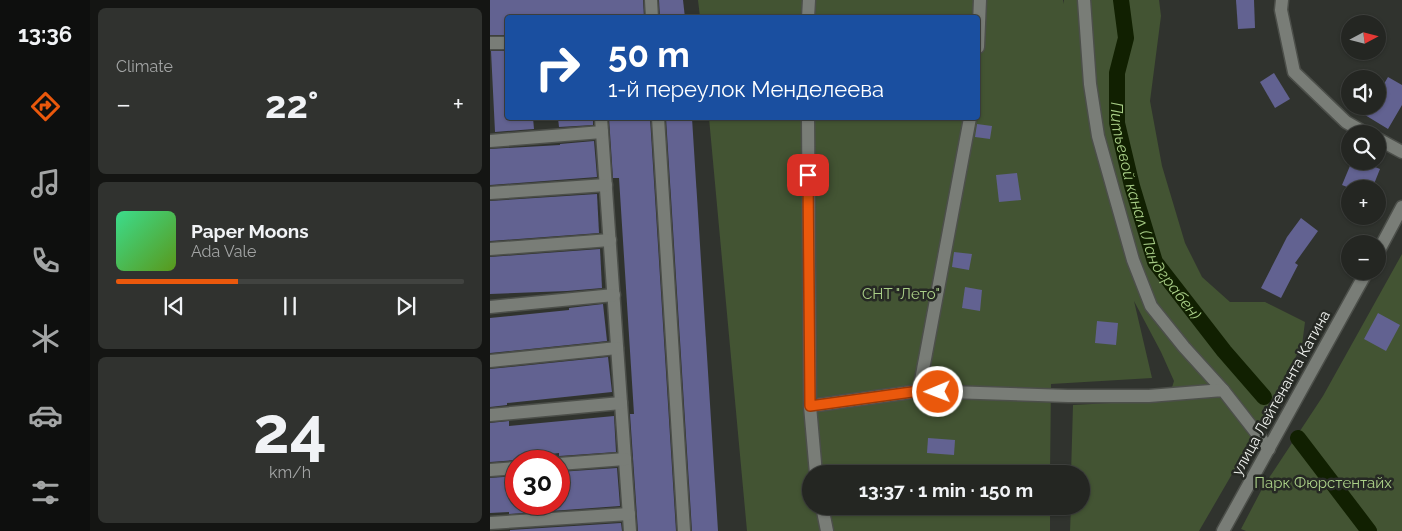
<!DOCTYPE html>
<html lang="en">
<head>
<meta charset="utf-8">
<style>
  :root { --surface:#242622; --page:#30322f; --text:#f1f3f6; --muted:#a3a5a5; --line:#414340; --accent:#ea580c }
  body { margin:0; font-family:Raleway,sans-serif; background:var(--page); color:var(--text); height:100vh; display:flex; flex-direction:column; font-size:19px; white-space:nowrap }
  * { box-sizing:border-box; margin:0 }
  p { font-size:16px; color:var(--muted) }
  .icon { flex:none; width:28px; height:28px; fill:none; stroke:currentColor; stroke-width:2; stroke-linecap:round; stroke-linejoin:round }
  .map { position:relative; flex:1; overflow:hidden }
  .sheet { display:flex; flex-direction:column; gap:8px; padding:8px; background:#141513; width:400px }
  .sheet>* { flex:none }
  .top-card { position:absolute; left:15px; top:15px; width:475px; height:105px; border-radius:5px; box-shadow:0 1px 4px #0004,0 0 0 1px var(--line); background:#1a4fa0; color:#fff; overflow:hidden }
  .needle { width:32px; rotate:83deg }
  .buttons { position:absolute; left:851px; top:15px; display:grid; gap:10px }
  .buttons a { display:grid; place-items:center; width:45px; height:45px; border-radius:50%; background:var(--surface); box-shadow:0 1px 4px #0004,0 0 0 1px var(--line); font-size:25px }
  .speed { position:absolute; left:15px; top:450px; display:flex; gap:10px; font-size:25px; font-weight:700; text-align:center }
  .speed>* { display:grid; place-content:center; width:65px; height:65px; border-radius:50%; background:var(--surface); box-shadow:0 1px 4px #0004,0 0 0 1px var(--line); line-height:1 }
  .speed .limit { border:8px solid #d22; background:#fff; color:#111 }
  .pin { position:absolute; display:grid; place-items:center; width:42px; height:42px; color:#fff; margin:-21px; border-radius:10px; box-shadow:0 2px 8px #0006 }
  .me { position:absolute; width:55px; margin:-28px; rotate:269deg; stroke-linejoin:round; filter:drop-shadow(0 0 4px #0008) }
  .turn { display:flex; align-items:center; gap:18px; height:105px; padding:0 20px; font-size:22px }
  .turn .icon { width:65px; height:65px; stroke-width:2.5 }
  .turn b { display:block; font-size:35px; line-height:42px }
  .big { font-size:38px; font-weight:700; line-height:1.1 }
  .sheet .widget { flex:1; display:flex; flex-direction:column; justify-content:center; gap:8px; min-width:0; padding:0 18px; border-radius:8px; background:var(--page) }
  .sheet .dial { align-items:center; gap:0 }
  .dial b { font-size:65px; line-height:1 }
  .song { display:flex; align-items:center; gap:15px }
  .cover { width:60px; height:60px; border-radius:8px; background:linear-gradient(135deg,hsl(150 70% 55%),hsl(90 70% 35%)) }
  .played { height:5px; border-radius:2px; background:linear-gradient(90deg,var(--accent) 35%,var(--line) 35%) }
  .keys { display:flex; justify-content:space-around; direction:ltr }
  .heat { display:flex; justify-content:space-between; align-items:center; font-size:28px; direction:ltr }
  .trip { position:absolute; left:312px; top:465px; width:288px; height:50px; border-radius:25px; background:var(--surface); box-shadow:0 1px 4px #0004,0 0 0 1px var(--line); font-weight:700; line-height:50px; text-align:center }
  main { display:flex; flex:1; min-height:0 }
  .tab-bar { display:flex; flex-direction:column; width:90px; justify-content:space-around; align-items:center; background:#0e0f0e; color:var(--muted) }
  .tab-bar .icon { width:35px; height:35px }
  .tab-bar .active { color:var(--accent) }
  .tab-bar b { font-size:22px; color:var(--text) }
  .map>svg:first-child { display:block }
  .green { fill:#435433 }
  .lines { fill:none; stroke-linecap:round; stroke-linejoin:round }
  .canal { stroke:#112001; stroke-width:16 }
  .building { fill:#626291 }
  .minor-casing { stroke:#4c4f4a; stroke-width:15 }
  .minor { stroke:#797d77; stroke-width:12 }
  .route-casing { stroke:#983908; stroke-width:12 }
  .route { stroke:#ea580c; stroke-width:9 }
  .labels { text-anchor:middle; stroke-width:5; stroke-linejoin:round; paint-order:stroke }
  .park-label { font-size:15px; fill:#abd088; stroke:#262924 }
  .street-label { font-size:15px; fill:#f1f3f0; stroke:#262924 }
  .water-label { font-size:16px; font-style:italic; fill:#a7cc85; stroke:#262924 }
</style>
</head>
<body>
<main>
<nav class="tab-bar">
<b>13:36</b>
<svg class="icon active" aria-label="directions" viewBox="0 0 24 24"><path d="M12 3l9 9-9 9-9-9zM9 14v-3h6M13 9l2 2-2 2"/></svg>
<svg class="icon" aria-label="music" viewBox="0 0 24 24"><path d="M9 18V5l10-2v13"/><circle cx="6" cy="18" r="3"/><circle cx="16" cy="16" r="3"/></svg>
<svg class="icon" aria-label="phone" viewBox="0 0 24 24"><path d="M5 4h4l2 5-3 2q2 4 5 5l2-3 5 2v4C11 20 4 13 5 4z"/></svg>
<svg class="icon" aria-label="climate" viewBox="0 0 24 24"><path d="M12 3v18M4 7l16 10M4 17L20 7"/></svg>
<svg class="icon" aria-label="car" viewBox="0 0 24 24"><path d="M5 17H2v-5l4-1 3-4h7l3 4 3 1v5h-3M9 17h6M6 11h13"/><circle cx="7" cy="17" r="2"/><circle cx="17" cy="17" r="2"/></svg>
<svg class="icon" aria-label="filters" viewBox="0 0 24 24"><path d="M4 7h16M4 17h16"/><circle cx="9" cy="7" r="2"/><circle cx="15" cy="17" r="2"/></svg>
</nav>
<section class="sheet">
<div class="widget"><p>Climate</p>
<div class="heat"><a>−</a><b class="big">22°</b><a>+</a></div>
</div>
<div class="widget">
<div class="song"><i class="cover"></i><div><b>Paper Moons</b><p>Ada Vale</p></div></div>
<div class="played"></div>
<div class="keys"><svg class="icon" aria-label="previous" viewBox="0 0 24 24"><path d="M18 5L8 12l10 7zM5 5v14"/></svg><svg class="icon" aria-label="pause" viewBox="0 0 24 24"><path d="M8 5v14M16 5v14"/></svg><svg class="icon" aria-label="next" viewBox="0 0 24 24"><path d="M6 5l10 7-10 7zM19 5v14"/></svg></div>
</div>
<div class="widget dial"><b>24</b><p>km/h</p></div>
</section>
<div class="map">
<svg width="912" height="531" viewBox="0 0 912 531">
  <rect width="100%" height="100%" fill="#30332e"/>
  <g class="green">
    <path d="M208 0H573L574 4V0H669L671 16 660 101 672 166 695 243 712 277 740 302H775L815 322 812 345 756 450 709 531H580L581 506H591V474H581L583 405 678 400 684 381 671 352 644 301 662 378 561 384 560 474H321V506H560V531H257L219 118H488V18L210 17Z"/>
    <path d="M912 254V531H756L751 529 773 487 833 396Z"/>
  </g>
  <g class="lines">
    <g class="canal">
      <path id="s1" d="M631 0 636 38 627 73V123L642 186 665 262 734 351 774 397"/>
      <path d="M808 438 879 531"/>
    </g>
  </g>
  <g class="building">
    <path d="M0 0H153L154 18H18V35H0Z"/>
    <path d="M169 0H193L195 18H170Z"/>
    <path d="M746 0H764L765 28 748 29Z"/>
    <path d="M1 51H18V118H43L44 129 5 132Z"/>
    <path d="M784 73 800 99 785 108 770 82Z"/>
    <path d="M898 77 912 85V105L898 129 875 115 880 106H888V94Z"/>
    <path d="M68 118H103V125L69 127Z"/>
    <path d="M119 118H160L186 531H148L140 414H144L129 178H123Z"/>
    <path d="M176 118H202L228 531H202Z"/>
    <path d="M487 124 502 126 500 139 485 137Z"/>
    <path d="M104 141 107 177 0 185V149L70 145V144Z"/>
    <path d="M862 161H870L890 169 882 189H862L852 185Z"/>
    <path d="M527 173 531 200 509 202 506 175Z"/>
    <path d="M107 194 109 233 0 241V201Z"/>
    <path d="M811 218 828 231 805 263 808 265 791 298 771 288 797 237Z"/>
    <path d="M110 249 112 288 77 291 0 294V257Z"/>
    <path d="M464 252 482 254 479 270 462 267Z"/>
    <path d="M475 287 492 290 490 311 472 308Z"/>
    <path d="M113 304 117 341 0 353V318L79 310V308Z"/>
    <path d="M888 313 910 325 896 351 874 339Z"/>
    <path d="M607 321 628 323 626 345 605 343Z"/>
    <path d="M118 357 122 392 17 403V405L0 407V369Z"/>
    <path d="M124 416 126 452 69 456V453L26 458V460L0 462V423L19 421V426Z"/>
    <path d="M438 438 465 440 464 455 437 453Z"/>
    <path d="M127 468 130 506 19 514V512L0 513V478L26 476V504H69V472Z"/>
    <path d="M131 523 132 531H20V530Z"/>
  </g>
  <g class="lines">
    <g class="minor-casing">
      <g id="minor">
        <path d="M161 0 162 18"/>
        <path d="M594 0 600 84 608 136 643 260 661 306 694 347 733 390"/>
        <path d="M792 0 791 10 804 72 856 122 877 134"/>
        <path d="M318 18 319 0"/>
        <path d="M0 43H18"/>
        <path d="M488 47 490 0"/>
        <path d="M111 118 140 531"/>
        <path d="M168 118 194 531"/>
        <path d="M318 118 320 406 326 474"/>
        <path d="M888 139 912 152"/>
        <path d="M0 141 112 132"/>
        <path d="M0 193 116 185"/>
        <path d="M0 249 120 240"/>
        <path d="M888 252 912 207"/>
        <path d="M0 307 124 295"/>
        <path d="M0 361 127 348"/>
        <path d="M429 391 480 118"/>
        <path d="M320 406 429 391 578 396H659L733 390 779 449"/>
        <path d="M0 415 131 403"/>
        <path d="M69 464 135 459"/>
        <path d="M0 470 26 468"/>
        <path d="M332 506 337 531"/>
        <path d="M0 523 139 514"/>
        <path d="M733 531 877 271"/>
      </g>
    </g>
    <use href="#minor" class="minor"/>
  </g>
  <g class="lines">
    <g class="route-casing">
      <path id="route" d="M318 175 320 406 429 391 448 392"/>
    </g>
    <use href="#route" class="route"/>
  </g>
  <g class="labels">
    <g class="park-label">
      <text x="411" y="299">СНТ "Лето"</text>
      <text x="833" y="488">Парк Фюрстентайх</text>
    </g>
    <g class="street-label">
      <text transform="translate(791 393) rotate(-61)" y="5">улица Лейтенанта Катина</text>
    </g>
    <g class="water-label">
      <text dy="6" stroke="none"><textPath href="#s1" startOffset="221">Питьевой канал (Ландграбен)</textPath></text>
    </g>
  </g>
</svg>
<div class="buttons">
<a><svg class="needle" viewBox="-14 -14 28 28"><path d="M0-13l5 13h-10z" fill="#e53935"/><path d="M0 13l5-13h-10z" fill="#a3a5a5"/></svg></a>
<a><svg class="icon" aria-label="sound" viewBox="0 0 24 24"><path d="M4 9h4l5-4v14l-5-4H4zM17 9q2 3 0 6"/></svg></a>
<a><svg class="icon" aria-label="search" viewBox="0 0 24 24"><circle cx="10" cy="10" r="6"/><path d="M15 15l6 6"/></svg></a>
<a>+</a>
<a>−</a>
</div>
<div class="speed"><div class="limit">30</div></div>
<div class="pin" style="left:318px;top:175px;background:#d93025"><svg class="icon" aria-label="arrive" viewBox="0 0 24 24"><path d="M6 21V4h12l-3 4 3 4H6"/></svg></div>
<svg class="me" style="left:448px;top:392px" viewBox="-20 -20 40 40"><circle r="17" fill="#ea580c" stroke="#fff" stroke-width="3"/><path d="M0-11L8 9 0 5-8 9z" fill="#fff"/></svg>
<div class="trip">13:37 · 1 min · 150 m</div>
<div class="top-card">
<div class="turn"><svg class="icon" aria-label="right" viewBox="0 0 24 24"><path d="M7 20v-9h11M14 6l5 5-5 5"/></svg><div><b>50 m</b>1-й переулок Менделеева</div></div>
</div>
</div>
</main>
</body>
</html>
